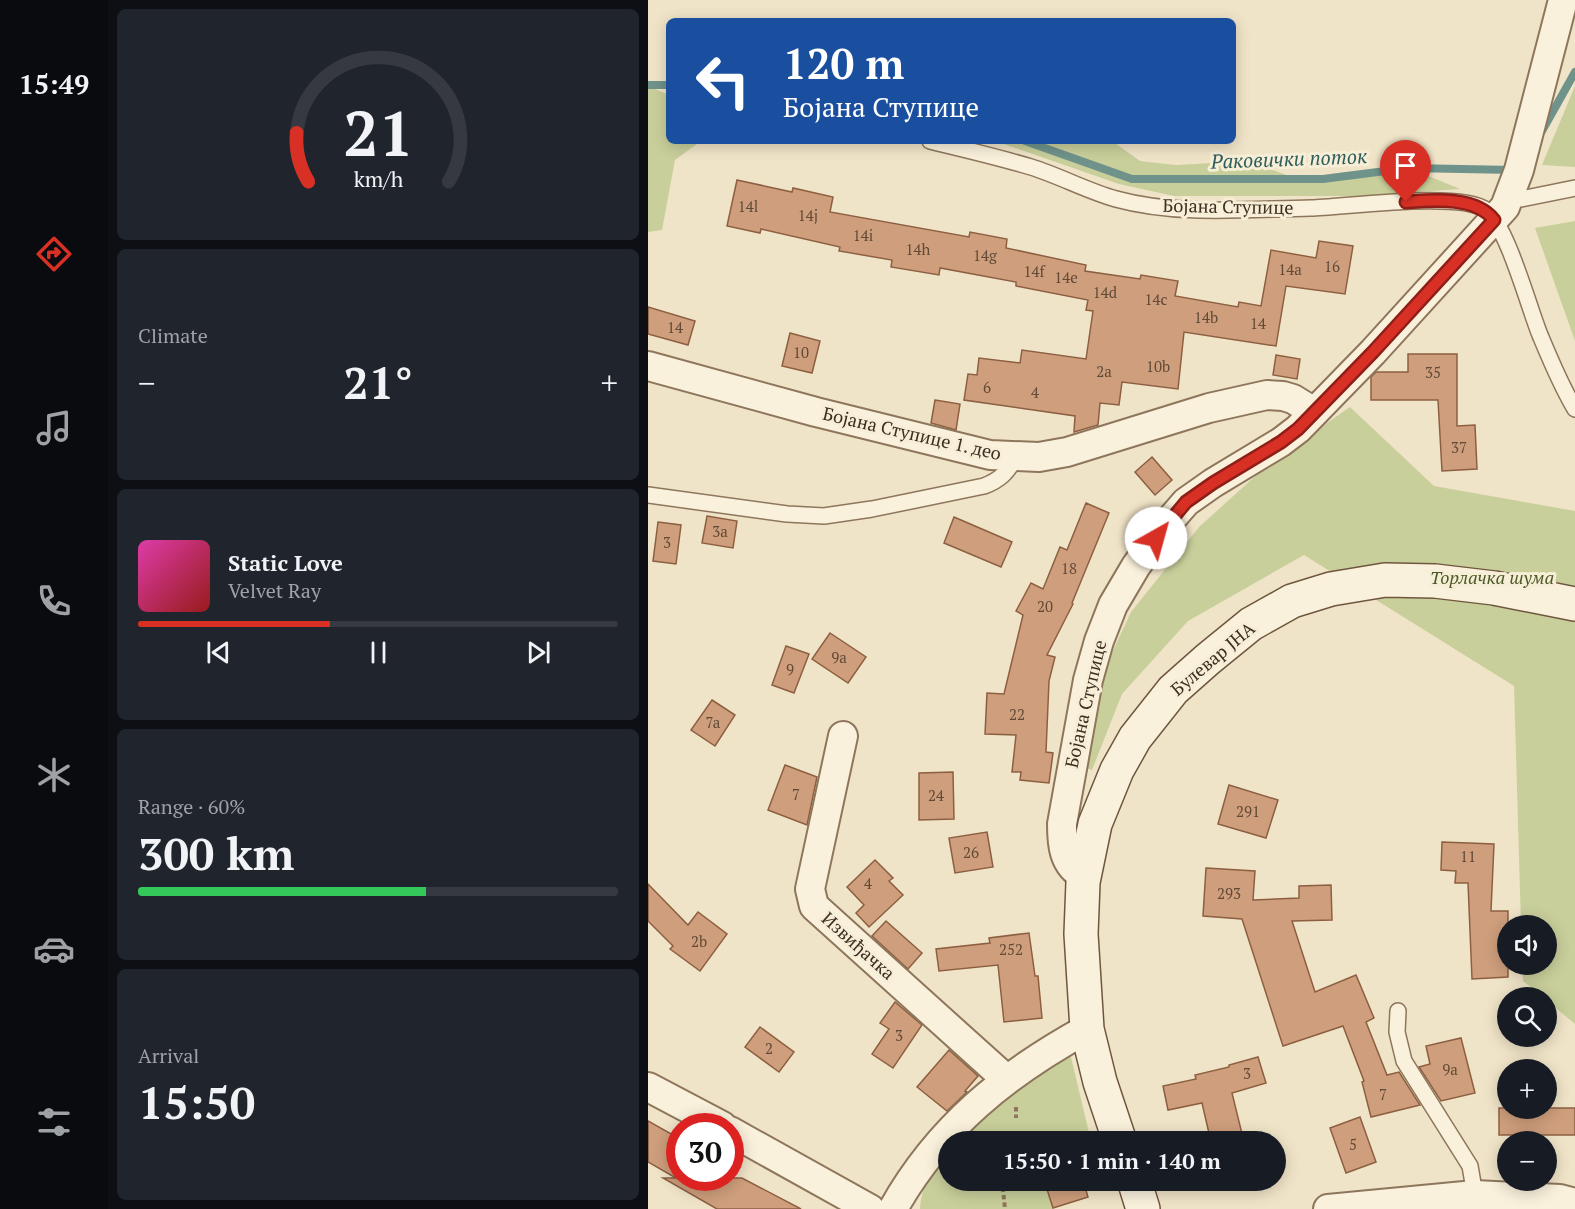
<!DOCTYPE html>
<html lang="en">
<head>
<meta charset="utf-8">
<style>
  :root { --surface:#171b24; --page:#20242c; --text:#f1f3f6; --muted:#9ea1a6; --line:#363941; --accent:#d93025 }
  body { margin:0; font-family:"PT Serif",serif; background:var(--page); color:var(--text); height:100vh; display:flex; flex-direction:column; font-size:22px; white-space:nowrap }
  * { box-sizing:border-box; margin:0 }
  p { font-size:20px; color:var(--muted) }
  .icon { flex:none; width:33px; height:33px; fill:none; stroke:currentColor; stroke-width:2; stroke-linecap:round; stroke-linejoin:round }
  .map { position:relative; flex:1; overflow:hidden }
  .details { display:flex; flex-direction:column; gap:9px; padding:9px; background:#0d0f14; width:540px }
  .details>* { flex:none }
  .banner { position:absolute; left:18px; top:18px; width:570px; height:126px; border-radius:9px; box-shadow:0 3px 15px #0003; background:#1a4fa0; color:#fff; overflow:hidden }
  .controls { position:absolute; left:849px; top:915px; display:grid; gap:12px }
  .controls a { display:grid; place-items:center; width:60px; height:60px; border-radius:50%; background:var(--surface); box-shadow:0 3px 15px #0003; font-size:30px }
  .speed { position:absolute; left:18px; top:1113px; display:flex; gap:12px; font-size:30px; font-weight:700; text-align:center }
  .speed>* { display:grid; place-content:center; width:78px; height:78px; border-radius:50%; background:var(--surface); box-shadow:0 3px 15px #0003; line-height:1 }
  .speed .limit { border:9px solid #d22; background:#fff; color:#111 }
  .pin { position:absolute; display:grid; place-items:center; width:51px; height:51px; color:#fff; margin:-62px -26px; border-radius:50% 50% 50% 0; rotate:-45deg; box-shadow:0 0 6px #0007 }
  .pin .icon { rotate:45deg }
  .me { position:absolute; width:66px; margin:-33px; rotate:38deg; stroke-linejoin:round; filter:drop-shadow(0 0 4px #0008) }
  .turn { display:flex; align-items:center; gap:21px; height:126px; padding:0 18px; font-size:27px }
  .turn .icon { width:78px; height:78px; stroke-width:2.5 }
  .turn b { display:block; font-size:42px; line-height:51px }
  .big { font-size:45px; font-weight:700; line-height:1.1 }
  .details .card { flex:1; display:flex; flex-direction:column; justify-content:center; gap:9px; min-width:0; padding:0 21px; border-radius:9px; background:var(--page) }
  .details .dial { align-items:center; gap:0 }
  .dial svg { height:156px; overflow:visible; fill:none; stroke:var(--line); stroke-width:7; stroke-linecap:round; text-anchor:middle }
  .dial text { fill:var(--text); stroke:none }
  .song { display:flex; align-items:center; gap:18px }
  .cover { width:72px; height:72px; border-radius:9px; background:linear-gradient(135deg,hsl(320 70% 55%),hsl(0 70% 35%)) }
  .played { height:6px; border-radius:3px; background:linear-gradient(90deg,var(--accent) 40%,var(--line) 40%) }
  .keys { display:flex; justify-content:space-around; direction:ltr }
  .heat { display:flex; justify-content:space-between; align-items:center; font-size:33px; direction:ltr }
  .charge { height:9px; border-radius:4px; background:linear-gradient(90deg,#34c759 60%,var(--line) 0) }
  .trip { position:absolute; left:290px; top:1131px; width:348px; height:60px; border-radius:30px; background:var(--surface); box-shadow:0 3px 15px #0003; font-weight:700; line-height:60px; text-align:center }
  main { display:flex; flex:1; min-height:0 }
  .tab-bar { display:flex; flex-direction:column; width:108px; justify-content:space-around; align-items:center; background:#090b0e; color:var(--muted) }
  .tab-bar .icon { width:42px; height:42px }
  .tab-bar .on { color:var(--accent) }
  .tab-bar b { font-size:27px; color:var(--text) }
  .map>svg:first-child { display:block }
  .green { fill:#c9cf9b }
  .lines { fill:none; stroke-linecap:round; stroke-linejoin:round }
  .stream { stroke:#6f938a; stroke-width:8 }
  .building { fill:#cf9f7d; stroke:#8d5f41; stroke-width:1.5 }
  .service-casing { stroke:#8d765c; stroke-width:18 }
  .minor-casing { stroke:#8d765c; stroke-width:32 }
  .secondary-casing { stroke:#6f573f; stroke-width:36 }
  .path { stroke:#8d765c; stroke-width:4; stroke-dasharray:4.5 3; stroke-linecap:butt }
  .service { stroke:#faf1dc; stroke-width:15 }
  .minor { stroke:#faf1dc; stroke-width:28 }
  .secondary { stroke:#faf1dc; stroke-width:33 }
  .route-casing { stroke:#8d1f18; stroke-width:15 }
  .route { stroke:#d93025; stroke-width:10 }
  .labels { text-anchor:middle; stroke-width:6; stroke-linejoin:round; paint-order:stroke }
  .number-label { font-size:15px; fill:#624a37 }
  .street-label { font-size:18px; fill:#3d2e20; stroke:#f7eed8 }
  .park-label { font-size:18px; font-style:italic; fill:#4d5a26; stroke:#f7eed8 }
  .water-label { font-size:20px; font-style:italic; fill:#2f5d5a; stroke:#f7eed8 }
</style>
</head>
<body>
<main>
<nav class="tab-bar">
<b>15:49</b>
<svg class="icon on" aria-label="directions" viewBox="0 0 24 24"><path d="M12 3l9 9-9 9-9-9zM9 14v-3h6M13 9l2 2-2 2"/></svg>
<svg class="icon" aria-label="music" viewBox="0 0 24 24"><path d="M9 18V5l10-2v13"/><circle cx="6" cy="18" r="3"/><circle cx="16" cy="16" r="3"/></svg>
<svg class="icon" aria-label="phone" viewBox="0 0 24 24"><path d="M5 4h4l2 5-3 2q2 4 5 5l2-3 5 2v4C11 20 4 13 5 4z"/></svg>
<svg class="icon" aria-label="climate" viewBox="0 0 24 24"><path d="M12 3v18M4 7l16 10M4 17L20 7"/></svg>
<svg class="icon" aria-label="car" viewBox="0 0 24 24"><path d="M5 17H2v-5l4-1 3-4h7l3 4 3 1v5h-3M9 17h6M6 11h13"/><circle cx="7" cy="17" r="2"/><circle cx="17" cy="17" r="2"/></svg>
<svg class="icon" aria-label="filters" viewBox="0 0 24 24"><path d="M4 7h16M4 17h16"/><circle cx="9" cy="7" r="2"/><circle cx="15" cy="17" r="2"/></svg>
</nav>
<section class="details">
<div class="card dial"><svg viewBox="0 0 100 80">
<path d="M14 69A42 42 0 1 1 86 69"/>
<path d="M14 69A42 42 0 0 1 8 44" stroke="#d93025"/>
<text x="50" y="56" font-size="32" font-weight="700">21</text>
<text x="50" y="72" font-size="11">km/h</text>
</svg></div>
<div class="card"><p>Climate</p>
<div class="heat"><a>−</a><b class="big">21°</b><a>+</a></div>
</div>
<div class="card">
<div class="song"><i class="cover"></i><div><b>Static Love</b><p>Velvet Ray</p></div></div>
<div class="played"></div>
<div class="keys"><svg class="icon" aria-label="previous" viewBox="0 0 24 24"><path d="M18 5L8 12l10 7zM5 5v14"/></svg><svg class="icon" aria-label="pause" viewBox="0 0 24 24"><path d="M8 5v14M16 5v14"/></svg><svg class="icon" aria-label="next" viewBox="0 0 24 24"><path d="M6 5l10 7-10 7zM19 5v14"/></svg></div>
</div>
<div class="card"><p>Range · 60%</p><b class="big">300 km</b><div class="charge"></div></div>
<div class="card"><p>Arrival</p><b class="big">15:50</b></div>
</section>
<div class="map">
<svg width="927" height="1209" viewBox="0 0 927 1209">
  <rect width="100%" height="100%" fill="#f0e4c8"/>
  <g class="green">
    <path d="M0 86 21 95V141H53L27 160 14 230 0 232Z"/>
    <path d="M927 86V167L894 165Z"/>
    <path d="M347 141H464L492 161 528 165 600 161 647 178 675 179 761 168 812 189 715 196H526L471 184Z"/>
    <path d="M927 221V341L887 228Z"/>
    <path d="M702 407 786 486 927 511V1024L899 1001 898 998 895 997 875 981 874 965 898 964V926L873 925 866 686 656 555 540 621 474 694 444 770 435 767 453 676 483 612 551 527 624 461Z"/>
    <path d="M422 1053 443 1141 306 1142 372 1083Z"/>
    <path d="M300 1148V1180L396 1181 405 1209H272C273 1185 287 1168 300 1148Z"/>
  </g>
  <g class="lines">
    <g class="stream">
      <path d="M0 85H21"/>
      <path d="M894 131 927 72"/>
      <path d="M377 141 484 179H675L761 168 866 170"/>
    </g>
  </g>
  <g class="building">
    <path d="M89 180 144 192 145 188 185 197 182 212 321 237 322 232 359 239 358 248 438 265 437 271 492 279 493 275 530 281 527 296 590 307 591 302 613 306 623 250 668 258 671 241 705 246 697 294 638 286 628 346 536 332 530 389 474 382 471 405 452 403 450 425 426 432 427 416 316 400 320 374 329 375 331 358 372 363 374 350 438 359 445 311 438 310 440 300 368 286V282L292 268 291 275 243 267 244 260 191 251 192 247 113 229 112 233 79 226Z"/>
    <path d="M0 307 47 321 40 345 0 334Z"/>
    <path d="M142 333 172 341 164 373 134 366Z"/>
    <path d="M760 354H809V426L827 425 829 469 794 471 790 400H723V377L728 372H760Z"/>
    <path d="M628 355 652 359 649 379 625 375Z"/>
    <path d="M287 400 312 404 308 430 283 423Z"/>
    <path d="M504 457 524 480 507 495 487 472Z"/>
    <path d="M438 503 461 513 424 603 425 604 399 655 407 657 401 681 398 752 405 753 401 783 372 780 373 772H364L368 735 337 734 339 693 356 694 375 615 368 611 383 583 395 589 412 547 419 550Z"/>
    <path d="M59 516 89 521 85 548 54 543Z"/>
    <path d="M306 517 364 542 353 567 296 543Z"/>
    <path d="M10 522 33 525 28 564 5 561Z"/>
    <path d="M182 633 218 657 200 683 164 659Z"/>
    <path d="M138 646 161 654 146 693 124 685Z"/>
    <path d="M64 700 87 715 67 746 43 730Z"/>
    <path d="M137 765 169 777 159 825 120 810Z"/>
    <path d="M305 772 306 819 271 820V773Z"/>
    <path d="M581 785 630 800 618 838 570 824Z"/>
    <path d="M339 832 345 867 307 873 301 838Z"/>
    <path d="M794 842 846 844 843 911H860V977L824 979 820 883H807L808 871 793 870Z"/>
    <path d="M227 860 245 878 241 881 255 895 221 927 208 913 216 905 199 887Z"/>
    <path d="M558 868 607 871 605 900 651 898V886L683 885 684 920 644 921 667 992 708 975 726 1018 718 1022 739 1075 751 1072 772 1105 723 1117 714 1082 716 1081 695 1026 635 1046 594 919 555 916Z"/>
    <path d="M0 884 40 925 50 912 79 934 52 971 22 949 25 946 0 921Z"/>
    <path d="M238 921 274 953 260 969 224 936Z"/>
    <path d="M381 933 387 976H390L394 1018 356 1022 350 965 291 971 288 949 342 943 341 938Z"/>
    <path d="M247 1002 274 1025 245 1068 224 1054 241 1029 232 1023Z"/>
    <path d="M112 1027 146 1052 131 1072 97 1047Z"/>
    <path d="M813 1038 827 1093 793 1101 771 1067 782 1064 778 1046Z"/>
    <path d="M301 1050 330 1076 317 1091 319 1092 299 1111 269 1087Z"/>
    <path d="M610 1057 618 1083 584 1093 596 1142H563L554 1103 520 1110 515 1086 548 1079 547 1075 581 1067V1065Z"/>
    <rect x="851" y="1108" width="76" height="27"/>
    <path d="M712 1117 728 1162 698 1173 682 1128Z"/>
    <path d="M0 1121 32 1139V1178H94L153 1209H69L15 1178H28L0 1162Z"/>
    <path d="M396 1180H435L440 1197 405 1208Z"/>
  </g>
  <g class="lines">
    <g class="service-casing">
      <g id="service">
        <path d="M282 141C315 149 350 157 383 167 412 176 439 191 468 199 530 216 599 209 663 208 698 207 813 191 838 210 859 226 881 308 892 335 902 359 913 386 927 409"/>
        <path d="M863 197 873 199 927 188"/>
        <path d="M0 495 139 514 176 516 224 509 336 486C352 480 360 472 368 457"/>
        <path d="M750 1011 749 1032 756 1061 822 1166 827 1195"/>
      </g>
    </g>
    <g class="minor-casing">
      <g id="minor">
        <path d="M0 366 168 412 342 455 391 457 419 452 561 408 619 395 635 396 645 399 666 412"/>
        <path d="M195 736 162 889 166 906 358 1079"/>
        <path d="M436 876C415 865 414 844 414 824L440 680 451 641 465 605 488 566 518 525 538 502 565 483 633 442 650 429 725 352 857 207 871 170 915 0"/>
        <path d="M0 1087 74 1126"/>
        <path d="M82 1131 222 1209"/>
        <path d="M245 1209C291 1127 357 1074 439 1029"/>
        <path d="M680 1209 827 1195 912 1199 927 1203"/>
      </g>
    </g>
    <g class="secondary-casing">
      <g id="secondary">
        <path d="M472 1142 452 1082 439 1029 433 934 435 882 447 824 469 770 487 738 525 690 560 659 603 624 644 601 683 589 737 580 787 581 846 588 927 604"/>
        <path d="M486 1180 495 1209"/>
      </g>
    </g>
    <g class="path">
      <path d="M368 1107V1118"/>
      <path d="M354 1180 357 1209"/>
    </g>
    <use href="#service" class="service"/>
    <use href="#minor" class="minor"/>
    <use href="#secondary" class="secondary"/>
  </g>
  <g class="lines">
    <g class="route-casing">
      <path id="route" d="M508 538 538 502 565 483 633 442 650 429 725 352 846 220C828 196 785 200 758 202"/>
    </g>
    <use href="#route" class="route"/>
  </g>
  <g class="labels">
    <g class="number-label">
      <text x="100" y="212">14l</text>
      <text x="160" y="221">14j</text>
      <text x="215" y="241">14i</text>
      <text x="270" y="255">14h</text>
      <text x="337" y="261">14g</text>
      <text x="684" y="272">16</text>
      <text x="642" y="275">14a</text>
      <text x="386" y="277">14f</text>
      <text x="418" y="283">14e</text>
      <text x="457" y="298">14d</text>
      <text x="508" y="305">14c</text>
      <text x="558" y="323">14b</text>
      <text x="610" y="329">14</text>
      <text x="27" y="333">14</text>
      <text x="153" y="358">10</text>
      <text x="510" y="372">10b</text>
      <text x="456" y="377">2a</text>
      <text x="785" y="378">35</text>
      <text x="339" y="393">6</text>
      <text x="387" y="398">4</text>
      <text x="811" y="453">37</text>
      <text x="72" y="537">3a</text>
      <text x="19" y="548">3</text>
      <text x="421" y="574">18</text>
      <text x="397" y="612">20</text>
      <text x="191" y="663">9a</text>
      <text x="142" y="675">9</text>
      <text x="369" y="720">22</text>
      <text x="65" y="728">7a</text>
      <text x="148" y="800">7</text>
      <text x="288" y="801">24</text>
      <text x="600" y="817">291</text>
      <text x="323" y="858">26</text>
      <text x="820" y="862">11</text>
      <text x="220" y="889">4</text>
      <text x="581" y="899">293</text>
      <text x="51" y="947">2b</text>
      <text x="363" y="955">252</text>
      <text x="251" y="1041">3</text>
      <text x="121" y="1054">2</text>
      <text x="802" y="1075">9a</text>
      <text x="599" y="1079">3</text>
      <text x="735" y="1100">7</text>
      <text x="705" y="1150">5</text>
    </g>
    <g class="street-label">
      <text transform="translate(580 207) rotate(1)" y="6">Бојана Ступице</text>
      <text transform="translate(264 434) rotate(13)" y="6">Бојана Ступице 1. део</text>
      <text transform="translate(565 659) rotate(-40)" y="6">Булевар ЈНА</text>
      <text transform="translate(438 704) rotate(-77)" y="6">Бојана Ступице</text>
      <text transform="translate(210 946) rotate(42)" y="6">Извиђачка</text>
    </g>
    <g class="park-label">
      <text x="844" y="584">Торлачка шума</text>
    </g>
    <g class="water-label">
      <text transform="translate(641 159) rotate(-2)" y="7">Раковички поток</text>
    </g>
  </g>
</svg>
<div class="controls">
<a><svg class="icon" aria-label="sound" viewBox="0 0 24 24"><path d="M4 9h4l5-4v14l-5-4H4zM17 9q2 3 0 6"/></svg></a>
<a><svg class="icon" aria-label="search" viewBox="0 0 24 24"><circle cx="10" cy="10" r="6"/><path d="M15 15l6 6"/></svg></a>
<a>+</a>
<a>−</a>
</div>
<div class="speed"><div class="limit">30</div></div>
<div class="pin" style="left:758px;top:202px;background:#d93025"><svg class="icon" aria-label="arrive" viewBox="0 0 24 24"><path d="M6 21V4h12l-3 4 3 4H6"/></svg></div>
<svg class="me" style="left:508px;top:538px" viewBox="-20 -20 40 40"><circle r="19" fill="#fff"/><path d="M0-13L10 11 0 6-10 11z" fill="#d93025"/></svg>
<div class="trip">15:50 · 1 min · 140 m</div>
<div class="banner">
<div class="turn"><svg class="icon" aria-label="left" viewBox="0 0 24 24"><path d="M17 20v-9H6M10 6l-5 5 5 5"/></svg><div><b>120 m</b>Бојана Ступице</div></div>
</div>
</div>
</main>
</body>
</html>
